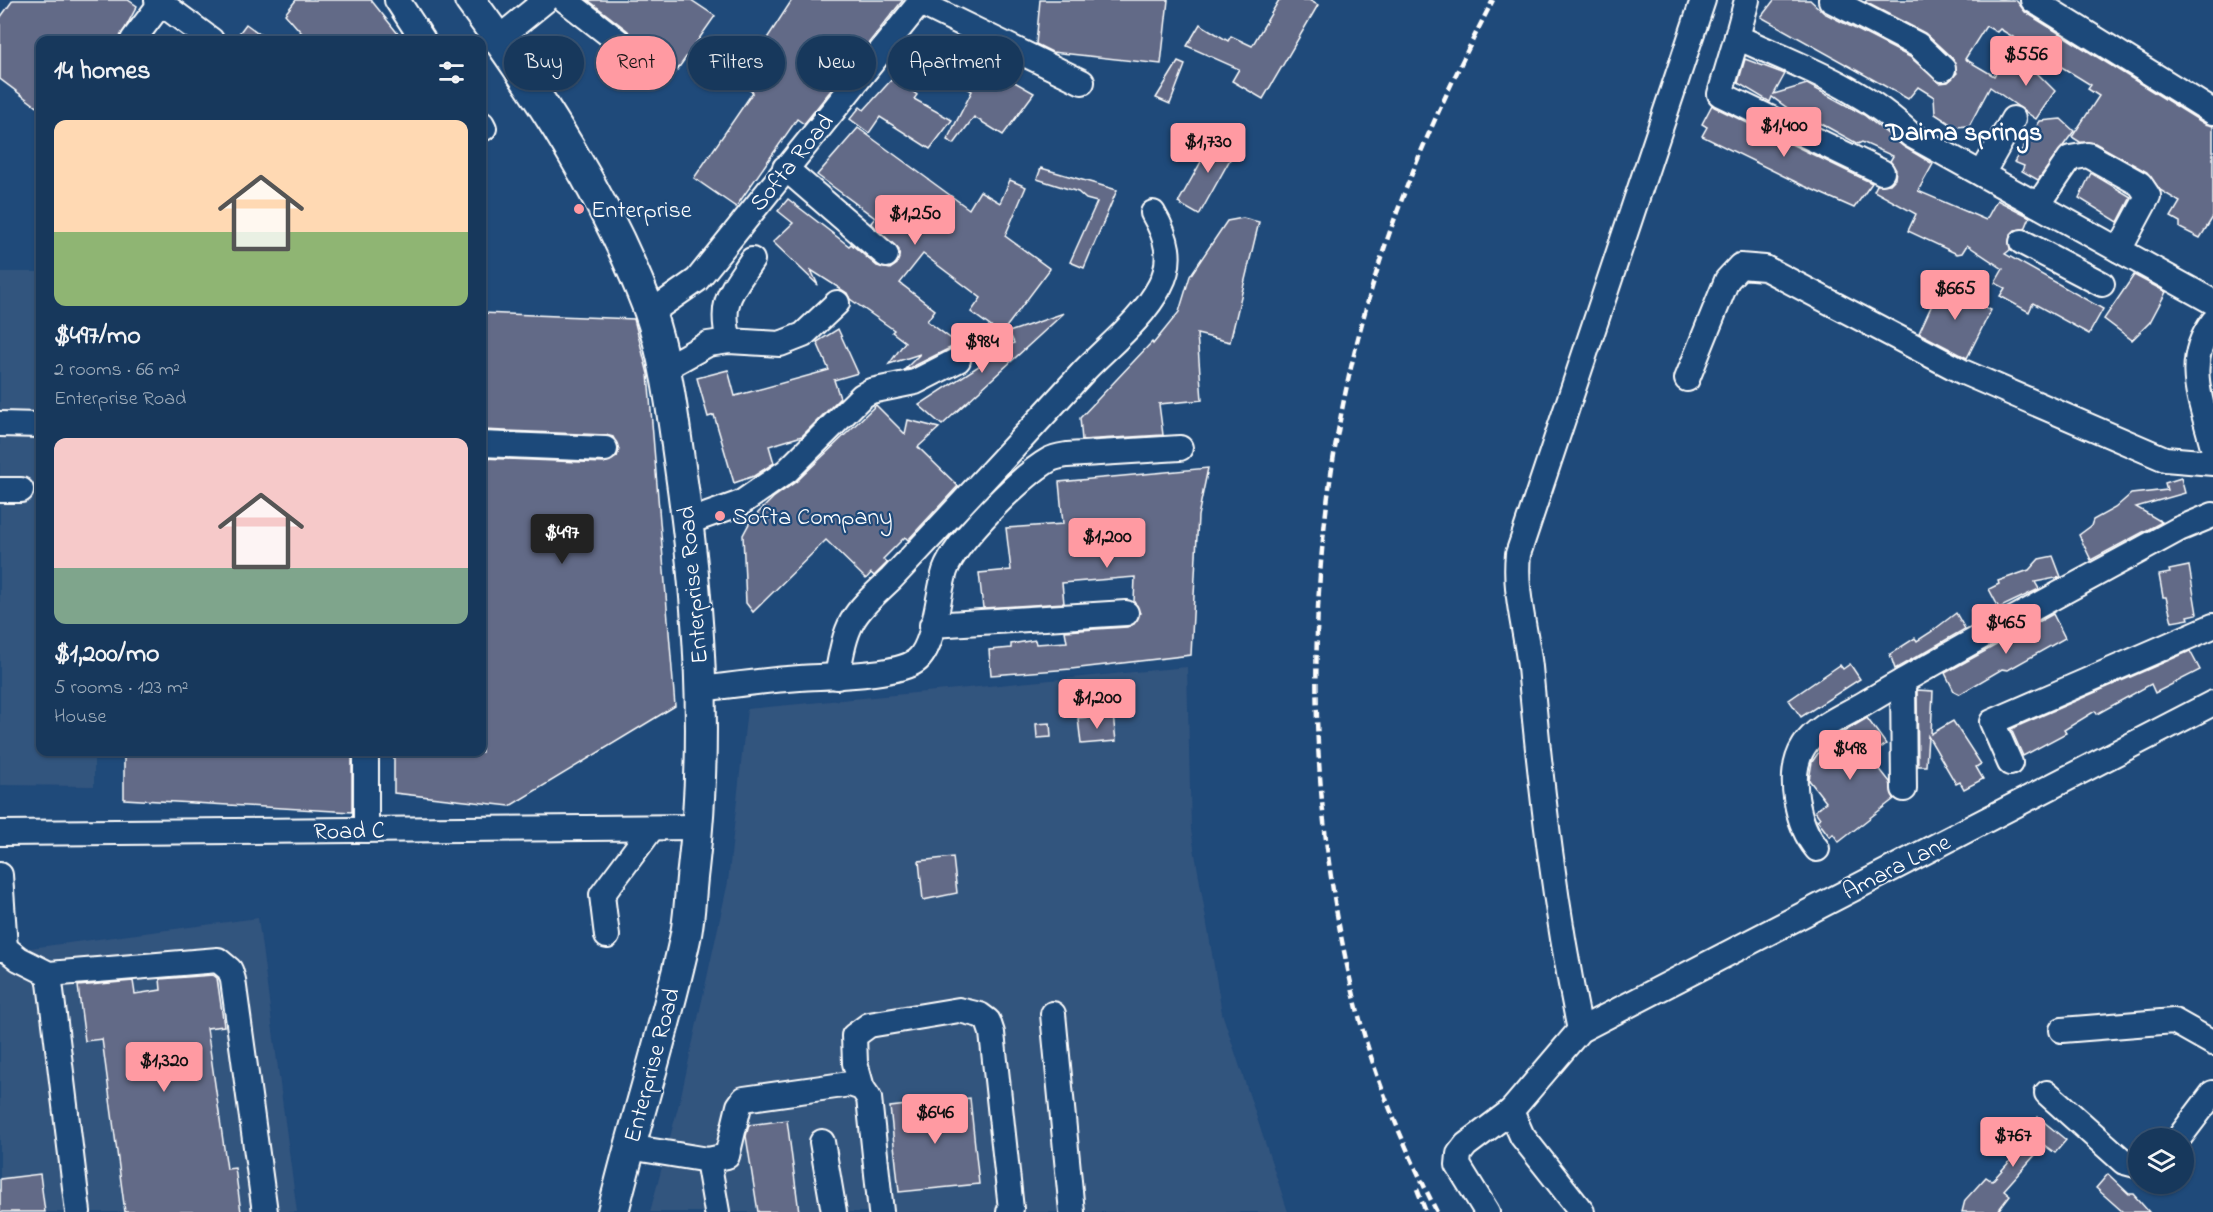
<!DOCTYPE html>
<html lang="en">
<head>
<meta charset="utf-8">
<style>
	body { margin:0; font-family:"Indie Flower",sans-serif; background:#203f62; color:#f1f3f6; height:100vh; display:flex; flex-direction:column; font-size:22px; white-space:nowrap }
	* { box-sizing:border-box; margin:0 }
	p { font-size:20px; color:#9eacbb }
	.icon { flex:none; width:33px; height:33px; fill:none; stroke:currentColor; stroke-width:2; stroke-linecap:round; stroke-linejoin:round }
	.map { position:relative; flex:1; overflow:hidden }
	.side { position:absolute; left:36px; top:36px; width:450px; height:720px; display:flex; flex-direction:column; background:#17385c; border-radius:12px; box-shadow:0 2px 4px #0004,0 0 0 2px #365272 }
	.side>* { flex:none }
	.hud { position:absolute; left:504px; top:36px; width:570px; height:54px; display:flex; gap:12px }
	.fabs { position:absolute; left:2128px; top:1128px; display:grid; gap:12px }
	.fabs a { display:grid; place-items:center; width:66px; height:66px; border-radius:50%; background:#17385c; box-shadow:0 2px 4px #0004,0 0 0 2px #365272; font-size:30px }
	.price { position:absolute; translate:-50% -51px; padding:0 14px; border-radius:6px; background:#ff9aa2; color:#111; font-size:20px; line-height:39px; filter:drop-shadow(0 2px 3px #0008) }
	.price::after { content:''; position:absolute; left:50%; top:36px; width:18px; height:14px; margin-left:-9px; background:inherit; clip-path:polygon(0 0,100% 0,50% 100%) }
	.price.current { background:#222; color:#fff }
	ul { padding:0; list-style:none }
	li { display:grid; align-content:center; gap:12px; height:318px; padding:0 18px }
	li span { display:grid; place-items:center; height:186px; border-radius:12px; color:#555 }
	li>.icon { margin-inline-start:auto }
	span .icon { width:108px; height:108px; fill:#fffc; stroke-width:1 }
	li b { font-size:26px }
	h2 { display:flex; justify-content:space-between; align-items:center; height:72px; padding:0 18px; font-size:26px }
	.chip { padding:0 21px; border-radius:27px; background:#17385c; box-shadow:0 2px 4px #0004,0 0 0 2px #365272; font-size:21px; line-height:54px }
	.chip.current { background:#ff9aa2; color:#111 }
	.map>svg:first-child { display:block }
</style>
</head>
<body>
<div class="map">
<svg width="2213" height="1212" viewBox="0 0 2213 1212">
	<rect width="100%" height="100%" fill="#1f4a7a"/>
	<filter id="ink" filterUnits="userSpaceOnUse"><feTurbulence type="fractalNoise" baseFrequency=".0167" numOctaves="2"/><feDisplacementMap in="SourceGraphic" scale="12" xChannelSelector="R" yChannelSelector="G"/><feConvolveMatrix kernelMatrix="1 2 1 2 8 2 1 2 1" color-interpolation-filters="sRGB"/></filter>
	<g filter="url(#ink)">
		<g fill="#33547e">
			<path d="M 0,272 L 40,272 L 40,752 L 94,752 L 94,786 L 0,785 Z"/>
			<path d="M 1187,667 L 1191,830 L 1222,1013 L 1288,1212 L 650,1212 L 681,1096 L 728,882 L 747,709 Z"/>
			<path d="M 258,918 L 297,1212 L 0,1212 L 0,952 Z"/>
		</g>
		<g fill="#626a87" stroke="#fff" stroke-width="1.5">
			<path d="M 13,0 L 128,0 L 137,6 L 119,40 L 40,40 L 40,109 L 0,79 L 0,18 Z"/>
			<path d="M 296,0 L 371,0 L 403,40 L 308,40 L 285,14 Z"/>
			<path d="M 588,0 L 691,0 L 715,16 L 675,73 L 633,44 L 628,31 Z"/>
			<path d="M 792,0 L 903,0 L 804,124 L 797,119 L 736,207 L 694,178 L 753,92 L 738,83 Z"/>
			<path d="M 1040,0 L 1168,0 L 1161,64 L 1052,52 L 1036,44 Z"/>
			<path d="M 1279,0 L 1309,0 L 1318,5 L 1263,99 L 1232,81 L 1239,69 L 1187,46 L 1200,24 L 1228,41 L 1231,36 L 1252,46 Z"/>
			<path d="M 1774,0 L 1810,0 L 1824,13 L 1910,57 L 1940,83 L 1948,82 L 1957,73 L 1953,59 L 1925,33 L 1865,2 L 1867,0 L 2016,0 L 2025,12 L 2205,124 L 2213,126 L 2213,217 L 2200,238 L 2180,228 L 2180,222 L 2171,217 L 2180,202 L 2160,190 L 2147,172 L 2095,143 L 2080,142 L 2072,137 L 2099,96 L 2088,89 L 2091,85 L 2000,29 L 1997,32 L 1986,26 L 1965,59 L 1994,76 L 2012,48 L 2055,91 L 2036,119 L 1990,87 L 1969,126 L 1955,127 L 1935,114 L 1934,97 L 1918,87 L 1908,99 L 1761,17 Z"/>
			<path d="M 246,24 L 268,40 L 234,40 Z"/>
			<path d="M 1745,59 L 1785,74 L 1774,94 L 1807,84 L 1864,115 L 1904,147 L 1933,164 L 1918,191 L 1986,220 L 1997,200 L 2030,217 L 2025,229 L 2015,230 L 2010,235 L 2010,250 L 2005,254 L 2103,309 L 2089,334 L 2033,303 L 2029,312 L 2000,296 L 2005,288 L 1995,283 L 2003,269 L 1967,245 L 1962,253 L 1957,254 L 1908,231 L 1916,214 L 1874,191 L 1877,185 L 1890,184 L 1895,179 L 1896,170 L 1890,161 L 1893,156 L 1862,142 L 1858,144 L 1818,122 L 1815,124 L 1800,117 L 1772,97 L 1770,102 L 1738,83 Z"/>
			<path d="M 977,61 L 1034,93 L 1003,135 L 974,117 L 954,144 L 947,140 L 972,91 L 962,85 Z"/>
			<path d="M 1178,62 L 1185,65 L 1170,104 L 1156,98 Z"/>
			<path d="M 894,77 L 917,95 L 914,99 L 952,120 L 930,149 L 880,117 L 869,133 L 850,119 L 860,107 L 864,110 Z"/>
			<path d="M 1712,105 L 1714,107 L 1872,183 L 1854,208 L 1802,185 L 1702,136 L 1707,127 L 1702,124 Z"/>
			<path d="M 2061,119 L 2074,131 L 2038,180 L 2022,171 L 2024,166 L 2014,162 L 2040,121 Z"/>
			<path d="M 858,128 L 969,209 L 980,191 L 1000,203 L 1010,180 L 1026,187 L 1005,236 L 1050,269 L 1001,334 L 971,312 L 981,298 L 923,254 L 900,283 L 935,310 L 927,321 L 961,346 L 952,347 L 910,368 L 904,370 L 920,354 L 889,364 L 905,342 L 892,332 L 894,330 L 850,299 L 847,293 L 811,270 L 818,285 L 773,242 L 793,223 L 778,211 L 788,199 L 849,246 L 851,244 L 877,266 L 890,269 L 897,264 L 899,250 L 871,223 L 875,218 L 817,175 Z"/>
			<path d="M 1217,133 L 1238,145 L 1199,215 L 1178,203 Z"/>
			<path d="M 1041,168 L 1117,190 L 1084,268 L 1070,262 L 1097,202 L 1086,199 L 1078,192 L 1037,179 Z"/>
			<path d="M 2091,173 L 2131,197 L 2118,222 L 2079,198 Z"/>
			<path d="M 1243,218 L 1259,222 L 1230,342 L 1197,334 L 1202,400 L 1159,404 L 1163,435 L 1082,440 L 1080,418 L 1152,342 L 1153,344 L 1179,312 L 1190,276 L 1227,221 Z"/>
			<path d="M 2134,275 L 2166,292 L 2150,322 L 2132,340 L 2104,319 Z"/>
			<path d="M 1941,285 L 1991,310 L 1967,358 L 1919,333 Z"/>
			<path d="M 482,313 L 634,319 L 648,374 L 675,706 L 510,806 L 394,793 L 394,752 L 482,752 L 482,458 L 604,463 L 617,457 L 619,449 L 613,437 L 606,435 L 482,430 Z"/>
			<path d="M 1064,313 L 942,425 L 919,405 L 1014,343 L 1009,332 Z"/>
			<path d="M 838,329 L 858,373 L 834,380 L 840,398 L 802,436 L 769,446 L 774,463 L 754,476 L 734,483 L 714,415 L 708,417 L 697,378 L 728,370 L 735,396 L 829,370 L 817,342 Z"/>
			<path d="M 876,405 L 905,434 L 908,420 L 939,428 L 918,447 L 958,486 L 908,540 L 905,537 L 883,559 L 887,563 L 874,576 L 871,573 L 866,579 L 826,540 L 753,612 L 746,603 L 743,535 L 751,520 L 773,498 L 797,481 Z"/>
			<path d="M 1208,468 L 1198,516 L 1191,655 L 1071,669 L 991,675 L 989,650 L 1011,648 L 1011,644 L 1035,640 L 1036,644 L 1067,642 L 1065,631 L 1127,627 L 1134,624 L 1140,613 L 1134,602 L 1135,577 L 1062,583 L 1064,603 L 983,608 L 979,573 L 1011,570 L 1006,528 L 1063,524 L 1059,482 Z"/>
			<path d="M 2181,478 L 2185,493 L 2136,507 L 2162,522 L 2091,560 L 2079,535 L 2091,526 L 2093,520 L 2115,508 L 2131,494 L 2167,490 L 2165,483 Z"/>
			<path d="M 2053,556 L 2061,577 L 2035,582 L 2039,589 L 1999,608 L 1989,589 L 1999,584 L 1998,581 L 2029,570 L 2039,559 Z"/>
			<path d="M 2189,566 L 2197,614 L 2188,616 L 2189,619 L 2172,622 L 2166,597 L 2163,597 L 2159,575 L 2170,573 L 2169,570 Z"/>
			<path d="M 1956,613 L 1965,629 L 1895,669 L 1890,654 L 1915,638 L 1917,641 L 1931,632 Z"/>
			<path d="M 2053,614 L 2065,638 L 2008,670 L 2002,669 L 1960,694 L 1954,691 L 1945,673 Z"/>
			<path d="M 2190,651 L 2200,670 L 2155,693 L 2151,684 L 2097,714 L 2095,711 L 2064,730 L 2066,733 L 2023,756 L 2011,729 Z"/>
			<path d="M 1850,664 L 1860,679 L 1801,717 L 1789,700 L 1840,665 L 1843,669 Z"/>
			<path d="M 1917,690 L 1933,691 L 1931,734 L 1953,721 L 1981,764 L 1976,767 L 1983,779 L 1964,789 L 1960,782 L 1956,784 L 1928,736 L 1926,766 L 1918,766 Z"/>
			<path d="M 1113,715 L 1116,741 L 1081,744 L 1078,718 Z"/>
			<path d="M 1867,718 L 1886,744 L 1878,750 L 1864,749 L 1890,782 L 1894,799 L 1839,842 L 1833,834 L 1830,837 L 1817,820 L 1820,818 L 1815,811 L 1826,802 L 1809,780 L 1812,762 L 1825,743 Z"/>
			<path d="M 1050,723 L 1051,737 L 1037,738 L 1036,724 Z"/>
			<path d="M 124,752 L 352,752 L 352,812 L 124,799 Z"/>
			<path d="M 953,857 L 957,893 L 923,900 L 919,861 Z"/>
			<path d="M 213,975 L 217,978 L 224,1026 L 207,1028 L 227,1169 L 235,1168 L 241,1212 L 125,1212 L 102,1039 L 85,1041 L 78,986 L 133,981 L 135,994 L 161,990 L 160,979 Z"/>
			<path d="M 970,1098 L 979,1184 L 899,1192 L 890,1107 Z"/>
			<path d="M 2038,1117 L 2066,1140 L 2055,1153 L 2044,1145 L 2004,1190 L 2010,1195 L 1997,1212 L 1962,1212 L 1965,1200 L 1986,1177 L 1992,1181 L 2020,1150 L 2014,1144 Z"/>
			<path d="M 787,1120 L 799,1212 L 758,1212 L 746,1136 L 749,1125 Z"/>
			<path d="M 40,1174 L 45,1212 L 0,1212 L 0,1179 Z"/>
			<path d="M 2108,1174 L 2129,1194 L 2133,1194 L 2149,1212 L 2123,1212 L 2096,1188 Z"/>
		</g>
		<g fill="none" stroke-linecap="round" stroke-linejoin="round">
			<g stroke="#fff" stroke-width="28">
				<g id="minor">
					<path d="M 157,0 L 211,40"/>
					<path d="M 397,0 L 423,40"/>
					<path d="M 565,0 L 619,42"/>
					<path d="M 1831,0 L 1918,45 L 1943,69"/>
					<path d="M 2033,0 L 2213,112"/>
					<path d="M 920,3 L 1082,82"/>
					<path d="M 1737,37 L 1747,0"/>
					<path d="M 498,39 L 546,0"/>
					<path d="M 133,40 L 161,3"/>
					<path d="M 482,124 L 484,128"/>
					<path d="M 785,168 L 886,255"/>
					<path d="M 1882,172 L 1720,94 L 1737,37 C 1797,65 1863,87 1911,135 L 2213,302"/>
					<path d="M 1982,174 L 2013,119"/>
					<path d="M 2038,205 L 2070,158 L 2088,155 L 2140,184 L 2148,196 L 2119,250"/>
					<path d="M 2022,242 L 2102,284"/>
					<path d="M 650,313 L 697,280 L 922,0"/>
					<path d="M 2213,322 C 2182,363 2202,402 2213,447"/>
					<path d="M 729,341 C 719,301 731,292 752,260"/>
					<path d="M 663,369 L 708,344 L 729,341 L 780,344 L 803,335 L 837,303"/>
					<path d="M 1687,379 L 1727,280 L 1740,266 L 1765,268 L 1963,372 L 2165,459 L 2213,463"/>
					<path d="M 0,424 L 40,425"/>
					<path d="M 482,444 L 605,449"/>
					<path d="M 0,490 L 21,490"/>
					<path d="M 688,522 L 741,503 L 787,471 L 862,396 L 871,391 L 915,382 L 958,360"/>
					<path d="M 932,625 L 1126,613"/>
					<path d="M 837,677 C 847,621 849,618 891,579 C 956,510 1020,441 1084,371 C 1110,344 1142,320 1160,286 C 1174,260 1167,237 1153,213"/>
					<path d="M 1903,681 L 1904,789"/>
					<path d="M 701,689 C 734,685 767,680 800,678 C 827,676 896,676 916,661 C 935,647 938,593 945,571 C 955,542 1022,475 1049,460 C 1054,457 1061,456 1067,455 L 1180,448"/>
					<path d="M 366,752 L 366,830"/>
					<path d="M 2010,763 L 1992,722 L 2213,626"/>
					<path d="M 0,833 L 698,827"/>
					<path d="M 1817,849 C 1797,825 1786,774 1804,746 C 1816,726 1848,714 1867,702 C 1969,641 2075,586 2179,529 L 2213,515"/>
					<path d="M 0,875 L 5,948"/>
					<path d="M 607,936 L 602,895 L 652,828"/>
					<path d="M 0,949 L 5,948 L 19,959 L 49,974 L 218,960 L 230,970 L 233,980 L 265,1212"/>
					<path d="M 49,974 L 78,1212"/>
					<path d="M 1053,1014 L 1072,1212"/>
					<path d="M 1580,1030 C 1555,910 1541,789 1530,667 C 1526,630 1514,593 1518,554 L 1703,0"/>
					<path d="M 2062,1030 L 2174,1021 L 2213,1043"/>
					<path d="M 862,1088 L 855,1063 L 854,1036 L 869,1025 L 959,1010 L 980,1015 L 988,1021 L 992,1033 L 1011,1209 L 1009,1212"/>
					<path d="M 2047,1093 L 2124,1162 L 2139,1166"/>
					<path d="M 1511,1111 L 1522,1136 L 1582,1212"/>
					<path d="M 2179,1138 L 2213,1093"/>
					<path d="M 822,1142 L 834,1212"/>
					<path d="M 629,1147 L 708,1160 L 727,1156 L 739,1106 L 744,1099 L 850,1084 L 862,1088 L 869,1098 L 881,1212"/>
					<path d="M 708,1160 L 717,1212"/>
					<path d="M 1487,1212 L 1458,1165 L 1459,1154 L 1466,1145 L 1511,1111 L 1580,1030 L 2213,703"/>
				</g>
			</g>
			<g stroke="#fff" stroke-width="34">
				<path id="major" d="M 470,0 C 541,97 606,197 649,310 C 666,357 673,417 680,467 C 699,600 709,735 693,869 C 690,892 690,917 685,939 C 665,1031 635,1121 613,1212"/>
			</g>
			<use href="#minor" stroke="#1f4a7a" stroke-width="24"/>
			<use href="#major" stroke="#1f4a7a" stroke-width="30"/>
			<g stroke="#fff" stroke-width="4.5" stroke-dasharray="9 4.5" stroke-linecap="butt">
				<path d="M 1417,1189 L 1426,1212"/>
				<path d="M 1437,1212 C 1403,1145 1372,1073 1355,1000 C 1295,755 1305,488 1384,249 C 1413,163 1451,81 1493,0"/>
			</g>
		</g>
	</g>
	<g fill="#ff9aa2" stroke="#1f4a7a" stroke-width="2">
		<circle cx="579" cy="209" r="6"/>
		<circle cx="720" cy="516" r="6"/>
	</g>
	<g text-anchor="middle" stroke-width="4.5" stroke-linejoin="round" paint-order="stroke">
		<g font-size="24" fill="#fff" stroke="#1f4a7a">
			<text transform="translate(791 162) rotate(-51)" y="8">Softa Road</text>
			<text transform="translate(692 585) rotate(-95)" y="8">Enterprise Road</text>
			<text transform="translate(349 830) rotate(-1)" y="8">Road C</text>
			<text transform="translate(1896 866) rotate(-27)" y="8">Amara Lane</text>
			<text transform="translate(651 1065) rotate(-75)" y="8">Enterprise Road</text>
		</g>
		<g font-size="24" fill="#fff" stroke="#1f4a7a" text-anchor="start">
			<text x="591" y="217">Enterprise</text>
			<text x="732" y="524">Softa Company</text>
		</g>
		<g font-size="26" font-weight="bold" fill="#fff" stroke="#1f4a7a">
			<text x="1964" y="140">Daima springs</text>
		</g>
	</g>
</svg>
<div class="fabs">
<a><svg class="icon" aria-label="layers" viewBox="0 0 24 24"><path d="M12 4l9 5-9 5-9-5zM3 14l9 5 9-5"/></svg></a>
</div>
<b class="price" style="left:2026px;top:87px">$556</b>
<b class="price" style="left:1784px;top:158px">$1,400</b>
<b class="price" style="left:1208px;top:174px">$1,730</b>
<b class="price" style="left:915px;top:246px">$1,250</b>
<b class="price" style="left:1955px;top:321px">$665</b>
<b class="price" style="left:982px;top:374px">$984</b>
<b class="price current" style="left:562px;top:565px">$497</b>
<b class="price" style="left:1107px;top:569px">$1,200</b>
<b class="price" style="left:2006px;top:655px">$465</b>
<b class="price" style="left:1097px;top:730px">$1,200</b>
<b class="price" style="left:1850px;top:781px">$498</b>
<b class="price" style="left:164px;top:1093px">$1,320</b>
<b class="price" style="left:935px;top:1145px">$646</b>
<b class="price" style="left:2013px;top:1168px">$767</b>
<div class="hud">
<a class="chip">Buy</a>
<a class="chip current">Rent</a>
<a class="chip">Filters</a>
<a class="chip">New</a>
<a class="chip">Apartment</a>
</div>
<section class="side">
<h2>14 homes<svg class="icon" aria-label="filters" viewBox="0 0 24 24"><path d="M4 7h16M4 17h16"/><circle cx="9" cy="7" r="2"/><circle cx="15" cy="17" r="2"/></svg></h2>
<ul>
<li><span style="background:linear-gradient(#ffd9b3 60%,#8fb573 0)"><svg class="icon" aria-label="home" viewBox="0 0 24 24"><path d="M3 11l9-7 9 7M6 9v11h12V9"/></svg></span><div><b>$497/mo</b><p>2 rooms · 66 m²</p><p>Enterprise Road</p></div></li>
<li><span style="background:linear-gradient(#f6c9c9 70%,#7fa58c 0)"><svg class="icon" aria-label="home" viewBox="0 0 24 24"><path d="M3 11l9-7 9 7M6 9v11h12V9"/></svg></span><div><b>$1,200/mo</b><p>5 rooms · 123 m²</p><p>House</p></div></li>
</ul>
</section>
</div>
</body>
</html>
